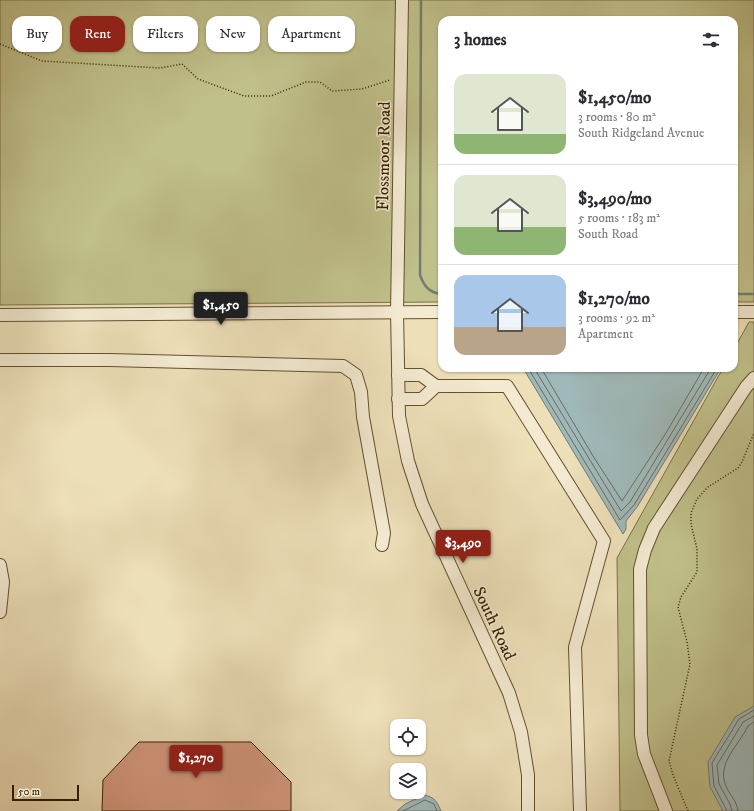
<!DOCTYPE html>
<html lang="en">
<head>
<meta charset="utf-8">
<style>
	body { margin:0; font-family:"IM FELL DW Pica",serif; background:#f2f2f3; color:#2b2b33; height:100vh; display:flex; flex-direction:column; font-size:15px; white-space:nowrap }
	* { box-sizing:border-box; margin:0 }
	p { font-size:13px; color:#7c7c81 }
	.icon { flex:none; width:22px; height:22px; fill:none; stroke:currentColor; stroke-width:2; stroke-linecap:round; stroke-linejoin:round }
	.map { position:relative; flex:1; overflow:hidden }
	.side { position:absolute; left:438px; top:16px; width:300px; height:356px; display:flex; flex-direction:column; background:#fff; border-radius:12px; box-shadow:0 1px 3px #0004 }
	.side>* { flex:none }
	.hud { position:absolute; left:12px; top:16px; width:366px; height:36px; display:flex; gap:8px }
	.tools { position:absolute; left:390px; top:719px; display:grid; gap:8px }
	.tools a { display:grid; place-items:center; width:36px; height:36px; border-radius:8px; background:#fff; box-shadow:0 1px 3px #0004; font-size:20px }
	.scale { position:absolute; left:12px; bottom:10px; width:67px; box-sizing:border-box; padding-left:4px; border:2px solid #352002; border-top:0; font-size:11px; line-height:14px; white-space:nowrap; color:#352002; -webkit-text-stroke:3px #f3ead1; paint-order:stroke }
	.price { position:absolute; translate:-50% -34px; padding:0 9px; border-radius:4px; background:#8f2418; color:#fff; font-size:13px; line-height:26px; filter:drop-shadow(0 1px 2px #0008) }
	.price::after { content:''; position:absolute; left:50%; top:24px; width:12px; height:9px; margin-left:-6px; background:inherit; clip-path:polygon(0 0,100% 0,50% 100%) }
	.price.active { background:#222; color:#fff }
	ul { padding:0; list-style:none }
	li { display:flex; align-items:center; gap:12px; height:100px; padding:0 16px }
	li+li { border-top:1px solid #e1e1e2 }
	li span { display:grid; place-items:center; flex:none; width:112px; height:80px; border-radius:12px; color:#555 }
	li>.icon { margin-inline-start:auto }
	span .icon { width:48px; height:48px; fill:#fffc; stroke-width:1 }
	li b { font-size:17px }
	h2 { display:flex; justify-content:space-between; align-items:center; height:48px; padding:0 16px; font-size:17px }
	.pill { padding:0 14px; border-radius:12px; background:#fff; box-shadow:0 1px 3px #0004; font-size:14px; line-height:36px }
	.pill.active { background:#8f2418; color:#fff }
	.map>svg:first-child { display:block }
</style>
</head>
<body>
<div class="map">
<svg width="754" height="811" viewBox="0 0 754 811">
	<rect width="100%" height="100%" fill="#eddfb8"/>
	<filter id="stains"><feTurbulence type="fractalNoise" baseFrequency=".005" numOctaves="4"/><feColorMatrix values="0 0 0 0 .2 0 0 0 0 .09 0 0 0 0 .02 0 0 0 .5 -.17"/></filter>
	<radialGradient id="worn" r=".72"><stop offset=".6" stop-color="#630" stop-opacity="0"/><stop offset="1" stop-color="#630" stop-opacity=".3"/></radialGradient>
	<g fill="#c0c08a" stroke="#7a7046">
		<path d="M 0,0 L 754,0 L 754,302 L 734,302 L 734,20 L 442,20 L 442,302 L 0,305 Z"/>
		<path d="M 749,322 L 754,322 L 754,811 L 620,811 L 617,558 L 723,368 L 734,368 L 734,349 Z"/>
	</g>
	<g fill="#9fb9ba" stroke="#757c70">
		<path d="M 523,368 L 721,368 L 637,507 L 626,521 L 626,529 L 623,534 Z"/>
		<path d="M 754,706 L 754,811 L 723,811 L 710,787 L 708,762 L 735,717 Z"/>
		<path d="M 424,795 C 435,797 437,802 441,811 L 397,811 L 405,804 Z"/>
	</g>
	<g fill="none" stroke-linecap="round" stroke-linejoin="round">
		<g stroke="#6a6c5e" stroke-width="1">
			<path d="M 528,368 L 620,520 L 634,505 L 717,368"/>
			<path d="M 534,368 L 621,511 L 630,502 L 711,368"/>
			<path d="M 541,368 L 593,456 L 622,501 L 666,433 L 704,368"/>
			<path d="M 403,811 L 425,800 L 434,804 L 437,811"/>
			<path d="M 727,811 L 714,786 L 712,763 L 739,719 L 754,710"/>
			<path d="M 732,811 L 730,804 L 719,784 L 717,765 L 743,722 L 754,716"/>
			<path d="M 738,811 C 737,801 729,794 726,786 C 716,764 739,745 748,726 L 754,722"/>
		</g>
		<g stroke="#757c70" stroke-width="2.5">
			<path d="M 421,0 L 420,275 C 424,286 429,293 442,294"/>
			<path d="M 734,294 L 754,294"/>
		</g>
	</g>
	<path fill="#d3977d" stroke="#352002" d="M 139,742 L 251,742 L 291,782 L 291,811 L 102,811 L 103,780 Z"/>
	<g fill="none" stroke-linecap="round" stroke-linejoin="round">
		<g stroke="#635030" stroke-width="14">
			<g id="minor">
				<path d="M 402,0 L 397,312 L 399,416 L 408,461 L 422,504 L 509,693 L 521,732 L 528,775 L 528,811"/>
				<path d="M 734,312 L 754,312"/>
				<path d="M 0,315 L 442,312"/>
				<path d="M 0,360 L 109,360 L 343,366 L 356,375 L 361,392 L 363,417 L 384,533 L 382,545"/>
				<path d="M 398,375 L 421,375 L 436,386 L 422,399 L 398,399"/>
				<path d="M 436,386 L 507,386 L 604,541 L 575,647 L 580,811"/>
				<path d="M 0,565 L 3,582 L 0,612"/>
				<path d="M 666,811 L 644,754 L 641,735 L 640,569 L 645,550 L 654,528 L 746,387 L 754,378"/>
			</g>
		</g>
		<g stroke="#352002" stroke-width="1.5" stroke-dasharray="1 2" stroke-linecap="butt">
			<path d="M 0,44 L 42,61 L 160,68 L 182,64 L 198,79 L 244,96 L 271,96 L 306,82 L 320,82 L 332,91 L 362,89 L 390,80"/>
			<path d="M 688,811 L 673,775 L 669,761 L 690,664 L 687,642 L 678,607 L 681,597 L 697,572 L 697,549 L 691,524 L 691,513 L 697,499 L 708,487 L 738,468 L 742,462 L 754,433"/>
		</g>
		<use href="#minor" stroke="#f3ead1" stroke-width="12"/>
	</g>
	<g text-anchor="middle" stroke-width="3" stroke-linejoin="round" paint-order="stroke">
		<g font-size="17" fill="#352002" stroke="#f3ead1">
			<text transform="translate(383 156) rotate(-89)" y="6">Flossmoor Road</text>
			<text transform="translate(495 623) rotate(65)" y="6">South Road</text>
		</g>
	</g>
	<rect width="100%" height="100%" filter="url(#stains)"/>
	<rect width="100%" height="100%" fill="url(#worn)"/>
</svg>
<div class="tools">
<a><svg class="icon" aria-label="locate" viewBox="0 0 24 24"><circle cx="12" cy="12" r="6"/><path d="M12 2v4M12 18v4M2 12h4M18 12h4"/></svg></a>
<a><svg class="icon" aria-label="layers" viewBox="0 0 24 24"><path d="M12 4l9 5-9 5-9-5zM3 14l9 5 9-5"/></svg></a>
</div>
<div class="scale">50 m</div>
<b class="price active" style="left:221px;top:326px">$1,450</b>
<b class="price" style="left:463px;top:564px">$3,490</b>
<b class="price" style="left:196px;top:779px">$1,270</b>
<div class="hud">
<a class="pill">Buy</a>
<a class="pill active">Rent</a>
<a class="pill">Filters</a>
<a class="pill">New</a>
<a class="pill">Apartment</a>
</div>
<section class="side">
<h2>3 homes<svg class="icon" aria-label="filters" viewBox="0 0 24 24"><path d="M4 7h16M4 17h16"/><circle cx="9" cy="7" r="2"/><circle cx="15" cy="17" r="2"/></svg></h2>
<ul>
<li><span style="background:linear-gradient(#dfe7d0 75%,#8fb573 0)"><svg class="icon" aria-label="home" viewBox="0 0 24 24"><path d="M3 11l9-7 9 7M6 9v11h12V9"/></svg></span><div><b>$1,450/mo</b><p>3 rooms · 80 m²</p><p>South Ridgeland Avenue</p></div></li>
<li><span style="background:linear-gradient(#dfe7d0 65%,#8fb573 0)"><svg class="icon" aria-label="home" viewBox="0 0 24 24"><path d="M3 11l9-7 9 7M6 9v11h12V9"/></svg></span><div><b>$3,490/mo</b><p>5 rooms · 183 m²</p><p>South Road</p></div></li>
<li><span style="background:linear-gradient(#a9c7e8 65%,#b9a48a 0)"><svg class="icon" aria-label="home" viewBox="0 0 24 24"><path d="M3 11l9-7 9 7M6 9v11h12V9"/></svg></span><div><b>$1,270/mo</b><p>3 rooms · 92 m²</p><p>Apartment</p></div></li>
</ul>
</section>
</div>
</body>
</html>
